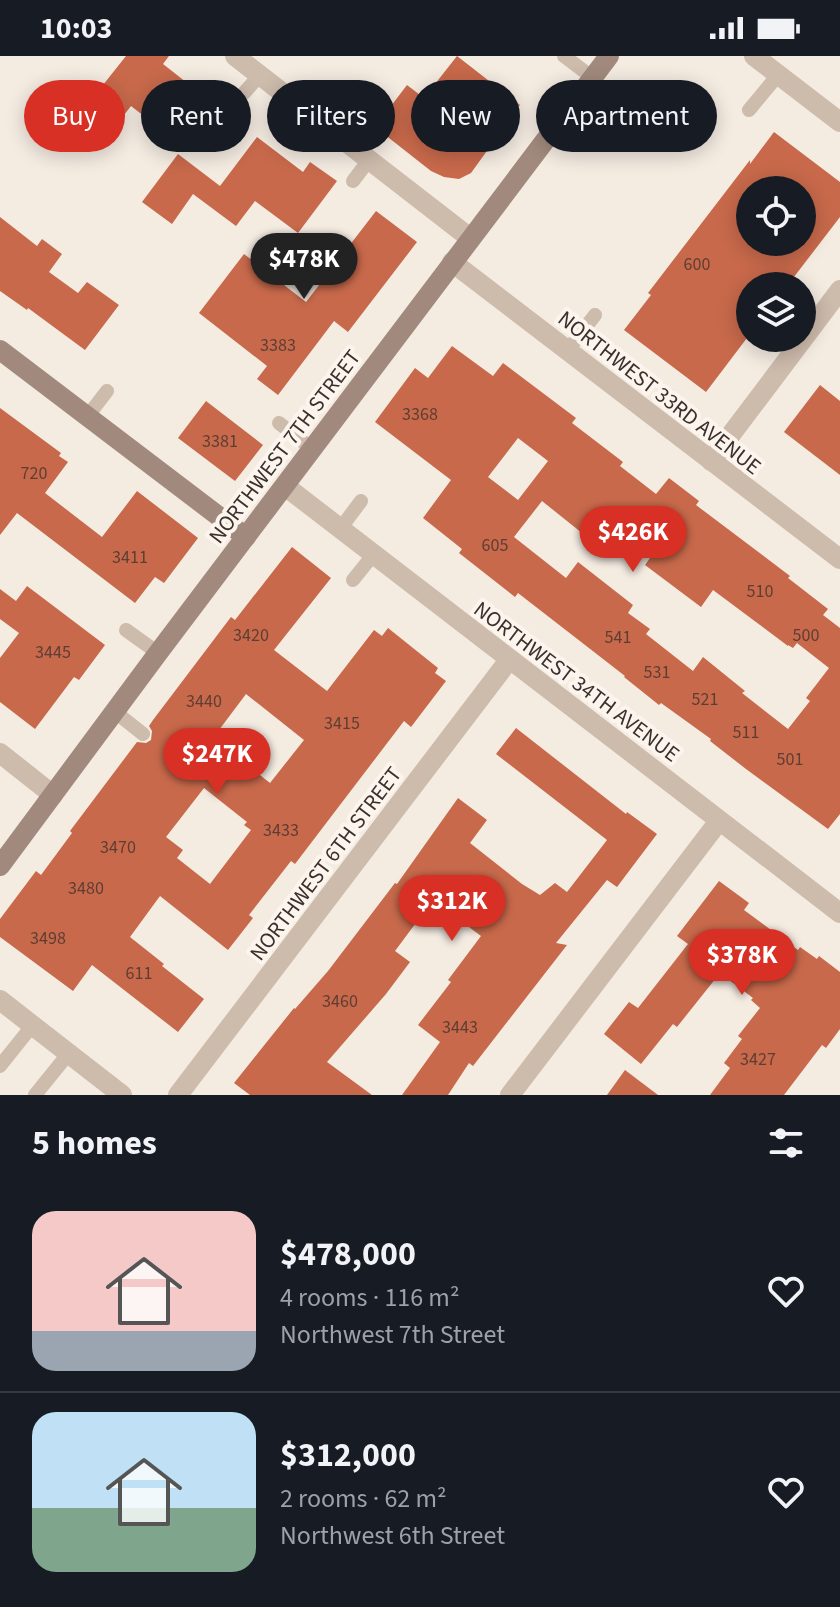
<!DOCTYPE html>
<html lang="en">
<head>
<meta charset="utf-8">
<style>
	body { margin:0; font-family:"Source Sans 3",sans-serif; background:#20242c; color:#f1f3f6; height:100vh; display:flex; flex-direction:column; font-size:30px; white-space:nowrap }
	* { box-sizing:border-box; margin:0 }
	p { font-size:26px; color:#9ea1a6 }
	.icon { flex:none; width:44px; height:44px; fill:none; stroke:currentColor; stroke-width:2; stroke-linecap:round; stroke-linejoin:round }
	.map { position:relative; height:1039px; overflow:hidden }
	.details { display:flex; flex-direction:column; background:#171b24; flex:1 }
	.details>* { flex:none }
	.guide { position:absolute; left:24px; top:24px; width:792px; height:72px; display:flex; gap:16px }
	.buttons { position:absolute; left:736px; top:120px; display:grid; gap:16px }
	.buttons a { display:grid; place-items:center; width:80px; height:80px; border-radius:50%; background:#171b24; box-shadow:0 4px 20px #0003; font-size:40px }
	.price { position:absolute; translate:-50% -68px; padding:0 18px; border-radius:28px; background:#d93025; color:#fff; font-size:26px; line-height:52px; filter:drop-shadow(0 2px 4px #0008) }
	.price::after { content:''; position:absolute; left:50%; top:48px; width:24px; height:18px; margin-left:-12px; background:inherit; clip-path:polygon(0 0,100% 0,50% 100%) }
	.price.current { background:#222; color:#fff }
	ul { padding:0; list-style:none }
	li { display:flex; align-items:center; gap:24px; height:200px; padding:0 32px }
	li+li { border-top:2px solid #363941 }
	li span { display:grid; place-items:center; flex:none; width:224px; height:160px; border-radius:24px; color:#555 }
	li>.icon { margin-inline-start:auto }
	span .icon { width:96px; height:96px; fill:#fffc; stroke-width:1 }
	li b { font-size:34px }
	h2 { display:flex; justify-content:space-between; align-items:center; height:96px; padding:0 32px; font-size:34px }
	.chip { padding:0 28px; border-radius:36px; background:#171b24; box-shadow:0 4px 20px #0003; font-size:28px; line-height:72px }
	.chip.current { background:#d93025; color:#fff }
	.status { display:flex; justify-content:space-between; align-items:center; height:56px; padding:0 40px; background:#171b24; direction:ltr }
	.status svg { height:22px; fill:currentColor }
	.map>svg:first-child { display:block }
</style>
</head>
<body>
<div class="status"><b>10:03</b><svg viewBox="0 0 49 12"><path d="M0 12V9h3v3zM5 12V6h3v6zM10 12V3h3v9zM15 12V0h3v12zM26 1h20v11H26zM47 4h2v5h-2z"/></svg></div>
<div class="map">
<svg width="840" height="1039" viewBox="0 0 840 1039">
	<rect width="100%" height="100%" fill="#f4ebe1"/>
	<g fill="#c8694b" fill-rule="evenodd">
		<path d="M 126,0 L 169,0 L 163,8 L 191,30 L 186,37 L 189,40 L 163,75 L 131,50 L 101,89 L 67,64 L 93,30 L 99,34 Z"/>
		<path d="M 457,0 L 520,49 L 471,117 L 459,123 L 444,121 L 431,115 L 375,71 L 407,29 L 424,42 Z"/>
		<path d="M 774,76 L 840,126 L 840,161 L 787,230 L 750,230 L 750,278 L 706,336 L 624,274 L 651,239 L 648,237 L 750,104 L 750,108 ZM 750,134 L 802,134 L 802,186 L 750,186 Z"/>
		<path d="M 257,81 L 303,116 L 310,106 L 337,125 L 298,177 L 255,145 L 236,170 L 193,138 L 172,168 L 142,146 L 178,98 L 220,130 Z"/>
		<path d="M 376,155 L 417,186 L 348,276 L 334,265 L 278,339 L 257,323 L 267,310 L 199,257 L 244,198 L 306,246 Z"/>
		<path d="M 0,161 L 37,190 L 42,183 L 62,198 L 49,216 L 78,237 L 87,226 L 119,249 L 85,294 L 28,252 L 27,254 L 0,235 Z"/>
		<path d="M 452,290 L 493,320 L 503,307 L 576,362 L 572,367 L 623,406 L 620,410 L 656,438 L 669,422 L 699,445 L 696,449 L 790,520 L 788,522 L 828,553 L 823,559 L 840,572 L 840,758 L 828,773 L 746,713 L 710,685 L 711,683 L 661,647 L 659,649 L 624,621 L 625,620 L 518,537 L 515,541 L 459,497 L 462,493 L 423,462 L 451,424 L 375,366 L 415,312 L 428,322 ZM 518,382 L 548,405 L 518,444 L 488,421 ZM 542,445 L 582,477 L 596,459 L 608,469 L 613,463 L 646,488 L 642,492 L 652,499 L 645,509 L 701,551 L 713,534 L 788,590 L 788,589 L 793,592 L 797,587 L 829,612 L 806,642 L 810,645 L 788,673 L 742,637 L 745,635 L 703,601 L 693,615 L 646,578 L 650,573 L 628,557 L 633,549 L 578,506 L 566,522 L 514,481 Z"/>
		<path d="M 820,329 L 840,345 L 840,419 L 784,376 Z"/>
		<path d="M 206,345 L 263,389 L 235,425 L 178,382 Z"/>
		<path d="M 0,352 L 61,397 L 59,400 L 68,406 L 45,437 L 102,481 L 137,435 L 198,482 L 164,527 L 155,521 L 135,547 L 17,457 L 0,479 Z"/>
		<path d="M 292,491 L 331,522 L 274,594 L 327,635 L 374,574 L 382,580 L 388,572 L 438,612 L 435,617 L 446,625 L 411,671 L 404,665 L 295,808 L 291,805 L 249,859 L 253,862 L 228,894 L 160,840 L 130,881 L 164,908 L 162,910 L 204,943 L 178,976 L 92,909 L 73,935 L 0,881 L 0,863 L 36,815 L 41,819 L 72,777 L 70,775 L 137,686 L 146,687 L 151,684 L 152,675 L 149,670 L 153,664 L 231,561 L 235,564 ZM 246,638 L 304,684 L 270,727 L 213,682 ZM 204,732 L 247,766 L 244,769 L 251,774 L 210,828 L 177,802 L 183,794 L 166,781 Z"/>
		<path d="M 27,530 L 105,589 L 79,624 L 74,621 L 35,673 L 0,646 L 0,602 L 19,577 L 0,563 L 0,533 L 16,545 Z"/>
		<path d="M 516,672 L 626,758 L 627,756 L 657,778 L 617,831 L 607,824 L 556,887 L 567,889 L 473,1010 L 469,1007 L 448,1039 L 402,1039 L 440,986 L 418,969 L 451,926 L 448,924 L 481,880 L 433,844 L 395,895 L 410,906 L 386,938 L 327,1006 L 372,1039 L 250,1039 L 234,1027 L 294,952 L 295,953 L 328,915 L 395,827 L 397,828 L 458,742 L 487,764 L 470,787 L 522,828 L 540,839 L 555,827 L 567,836 L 607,784 L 496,698 Z"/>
		<path d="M 719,825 L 749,847 L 744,854 L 798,894 L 800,891 L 817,903 L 819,900 L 840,916 L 840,973 L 826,992 L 822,989 L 784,1039 L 710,1039 L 730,1012 L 724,1007 L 742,983 L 738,980 L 760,952 L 751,944 L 753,942 L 720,917 L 677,971 L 673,968 L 641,1008 L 604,978 L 629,946 L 638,952 L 688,888 L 677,880 Z"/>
		<path d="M 625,1014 L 658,1039 L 607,1039 Z"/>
	</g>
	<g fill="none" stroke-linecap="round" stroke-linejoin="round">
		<g stroke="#cdbbac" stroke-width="14">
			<path d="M 564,0 L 593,22"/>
			<path d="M 244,37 L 260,19"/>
			<path d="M 749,54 L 778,19"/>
			<path d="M 347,87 L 366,63"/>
			<path d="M 353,125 L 369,104"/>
			<path d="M 568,294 L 595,259"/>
			<path d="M 87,361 L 107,335"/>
			<path d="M 279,367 L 312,393"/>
			<path d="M 340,473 L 361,445"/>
			<path d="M 353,524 L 373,499"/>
			<path d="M 126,574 L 158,597"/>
			<path d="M 114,655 L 143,678"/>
			<path d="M 0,1010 L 32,970"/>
			<path d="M 35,1039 L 69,997"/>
		</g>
		<g stroke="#cdbbac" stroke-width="20">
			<path d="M 235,0 L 470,182"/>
			<path d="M 754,0 L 840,66"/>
			<path d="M 452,206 L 840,503"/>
			<path d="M 711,405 L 840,234"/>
			<path d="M 285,430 L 840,857"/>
			<path d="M 0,697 L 53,739"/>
			<path d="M 0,944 L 122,1039"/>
			<path d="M 178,1039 L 509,604"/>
			<path d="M 510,1039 L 719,765"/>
		</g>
		<g stroke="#a18a7d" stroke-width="20">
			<path d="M 0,294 L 246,481"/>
			<path d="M 0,810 L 158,597 L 609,0"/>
		</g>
	</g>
	<g text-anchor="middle" stroke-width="8" stroke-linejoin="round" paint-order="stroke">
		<g font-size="18" fill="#5e3e33">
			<text x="697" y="214">600</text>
			<text x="278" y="295">3383</text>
			<text x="420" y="364">3368</text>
			<text x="220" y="391">3381</text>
			<text x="34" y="423">720</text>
			<text x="495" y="495">605</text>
			<text x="130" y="507">3411</text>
			<text x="760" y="541">510</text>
			<text x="251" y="585">3420</text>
			<text x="806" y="585">500</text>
			<text x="618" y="587">541</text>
			<text x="53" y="602">3445</text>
			<text x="657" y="622">531</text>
			<text x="705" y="649">521</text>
			<text x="204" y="651">3440</text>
			<text x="342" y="673">3415</text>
			<text x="746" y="682">511</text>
			<text x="790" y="709">501</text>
			<text x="281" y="780">3433</text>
			<text x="118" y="797">3470</text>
			<text x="86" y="838">3480</text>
			<text x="48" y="888">3498</text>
			<text x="139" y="923">611</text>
			<text x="340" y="951">3460</text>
			<text x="460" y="977">3443</text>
			<text x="758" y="1009">3427</text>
		</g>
		<g font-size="22" fill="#3b302b" stroke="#fbf5ee">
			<text transform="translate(660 336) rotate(38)" y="8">NORTHWEST 33RD AVENUE</text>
			<text transform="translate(284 390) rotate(-53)" y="8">NORTHWEST 7TH STREET</text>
			<text transform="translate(577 625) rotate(37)" y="8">NORTHWEST 34TH AVENUE</text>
			<text transform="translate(325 807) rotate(-53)" y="8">NORTHWEST 6TH STREET</text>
		</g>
	</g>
</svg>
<div class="buttons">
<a><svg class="icon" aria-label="locate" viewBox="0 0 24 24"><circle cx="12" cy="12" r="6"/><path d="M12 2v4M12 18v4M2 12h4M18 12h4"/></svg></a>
<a><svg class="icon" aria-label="layers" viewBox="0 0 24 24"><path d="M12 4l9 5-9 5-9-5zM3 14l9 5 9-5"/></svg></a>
</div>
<b class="price current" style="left:304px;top:245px">$478K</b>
<b class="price" style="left:633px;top:518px">$426K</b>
<b class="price" style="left:217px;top:740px">$247K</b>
<b class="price" style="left:452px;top:887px">$312K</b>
<b class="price" style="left:742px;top:941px">$378K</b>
<div class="guide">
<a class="chip current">Buy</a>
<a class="chip">Rent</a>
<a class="chip">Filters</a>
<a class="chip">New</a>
<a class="chip">Apartment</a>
</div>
</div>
<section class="details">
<h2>5 homes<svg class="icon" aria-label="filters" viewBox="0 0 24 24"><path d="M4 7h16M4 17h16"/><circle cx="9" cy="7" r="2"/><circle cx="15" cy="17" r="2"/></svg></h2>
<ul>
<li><span style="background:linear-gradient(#f6c9c9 75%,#9aa5b1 0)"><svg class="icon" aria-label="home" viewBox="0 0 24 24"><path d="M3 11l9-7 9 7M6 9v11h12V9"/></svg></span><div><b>$478,000</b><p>4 rooms · 116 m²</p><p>Northwest 7th Street</p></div><svg class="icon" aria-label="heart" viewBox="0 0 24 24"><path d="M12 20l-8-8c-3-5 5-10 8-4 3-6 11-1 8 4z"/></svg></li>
<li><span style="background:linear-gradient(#bfe0f5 60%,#7fa58c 0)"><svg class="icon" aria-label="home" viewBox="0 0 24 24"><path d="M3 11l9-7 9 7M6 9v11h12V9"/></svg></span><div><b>$312,000</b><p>2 rooms · 62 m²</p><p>Northwest 6th Street</p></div><svg class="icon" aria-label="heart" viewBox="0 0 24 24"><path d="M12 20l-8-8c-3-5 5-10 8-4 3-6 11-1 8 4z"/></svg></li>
</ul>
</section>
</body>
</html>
